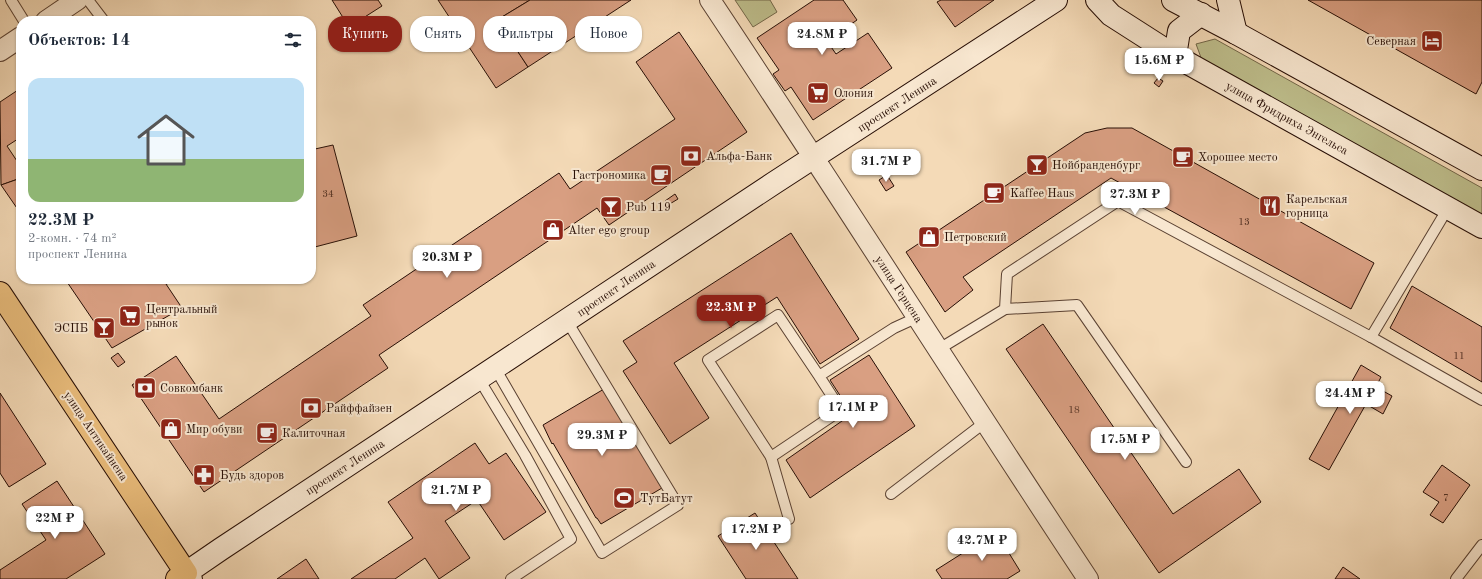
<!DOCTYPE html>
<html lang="ru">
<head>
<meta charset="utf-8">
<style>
	body { margin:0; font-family:"Old Standard TT",serif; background:#f6f6f7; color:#1f2937; height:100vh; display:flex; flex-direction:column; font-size:15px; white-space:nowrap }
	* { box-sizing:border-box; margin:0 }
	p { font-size:13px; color:#747a83 }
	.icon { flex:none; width:22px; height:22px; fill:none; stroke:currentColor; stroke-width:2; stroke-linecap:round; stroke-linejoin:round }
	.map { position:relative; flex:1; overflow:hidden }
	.panel { position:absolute; left:16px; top:16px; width:300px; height:268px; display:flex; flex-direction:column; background:#fff; border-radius:16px; box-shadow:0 1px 3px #0004 }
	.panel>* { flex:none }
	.guide { position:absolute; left:328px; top:16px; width:380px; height:36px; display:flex; gap:8px }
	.price { position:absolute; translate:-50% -34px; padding:0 9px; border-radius:8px; background:#fff; color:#222; font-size:13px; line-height:26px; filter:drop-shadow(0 1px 2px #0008) }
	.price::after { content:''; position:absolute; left:50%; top:24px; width:12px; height:9px; margin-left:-6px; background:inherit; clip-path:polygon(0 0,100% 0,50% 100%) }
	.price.active { background:#8f2418; color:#fff }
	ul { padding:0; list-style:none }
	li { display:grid; align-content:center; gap:8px; height:212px; padding:0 12px }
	li span { display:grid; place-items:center; height:124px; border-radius:12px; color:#555 }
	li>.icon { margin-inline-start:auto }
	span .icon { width:72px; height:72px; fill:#fffc; stroke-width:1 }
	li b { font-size:17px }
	h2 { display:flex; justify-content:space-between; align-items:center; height:48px; padding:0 12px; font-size:17px }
	.tag { padding:0 14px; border-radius:16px; background:#fff; box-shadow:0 1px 3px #0004; font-size:14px; line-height:36px }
	.tag.active { background:#8f2418; color:#fff }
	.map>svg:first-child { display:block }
</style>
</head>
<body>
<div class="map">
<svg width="1482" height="579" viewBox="0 0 1482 579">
	<rect width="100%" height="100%" fill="#f4dab7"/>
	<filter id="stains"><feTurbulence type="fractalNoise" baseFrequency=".005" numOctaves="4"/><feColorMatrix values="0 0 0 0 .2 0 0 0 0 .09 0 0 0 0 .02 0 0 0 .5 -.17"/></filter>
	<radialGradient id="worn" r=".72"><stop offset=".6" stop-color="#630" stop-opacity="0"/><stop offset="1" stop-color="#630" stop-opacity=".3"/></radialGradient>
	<g fill="#bebe8c" stroke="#726648">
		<path d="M 735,0 L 770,0 L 777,12 L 753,27 Z"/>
		<path d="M 1215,39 L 1482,188 L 1482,215 L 1203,63 L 1196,44 Z"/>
	</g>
	<g fill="#d99f82" stroke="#270e05">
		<path d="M 332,0 L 378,0 L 382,6 L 349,27 Z"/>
		<path d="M 438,0 L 530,0 L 497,20 L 528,67 L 496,88 Z"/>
		<path d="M 530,0 L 631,0 L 528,67 L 497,20 Z"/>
		<path d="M 814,0 L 843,0 L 857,20 L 827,41 L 836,54 L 868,33 L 892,68 L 813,120 L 791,87 L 785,91 L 773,74 L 779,70 L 757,38 Z"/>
		<path d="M 941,0 L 994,0 L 955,27 L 937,2 Z"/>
		<path d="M 1308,0 L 1482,0 L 1482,82 L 1476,94 Z"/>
		<path d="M 679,32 L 747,132 L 609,225 L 597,208 L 379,355 L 388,368 L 204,492 L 132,385 L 176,356 L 219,419 L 371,316 L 363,305 L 559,173 L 570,189 L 675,119 L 636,62 Z"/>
		<path d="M 1158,78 L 1163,81 L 1159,87 L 1154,83 Z"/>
		<path d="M 21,88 L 21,137 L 7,146 L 21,167 L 21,178 L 1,185 L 0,102 Z"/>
		<path d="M 1107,128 L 1132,128 L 1374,263 L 1351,309 L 1111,178 L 963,277 L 973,290 L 945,312 L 906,252 L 1085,133 Z"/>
		<path d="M 311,135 L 315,149 L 333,145 L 357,236 L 311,248 Z"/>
		<path d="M 887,175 L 894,186 L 886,191 L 879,180 Z"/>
		<path d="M 21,178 L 21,214 L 1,185 Z"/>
		<path d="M 675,194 L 678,199 L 668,205 L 665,201 Z"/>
		<path d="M 791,233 L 859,339 L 820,364 L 777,297 L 674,363 L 709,418 L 670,444 L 623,371 L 637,362 L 623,341 Z"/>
		<path d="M 65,279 L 188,279 L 166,284 L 182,308 L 112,348 Z"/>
		<path d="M 1412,286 L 1482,327 L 1482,382 L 1390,328 Z"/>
		<path d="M 1043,324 L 1173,514 L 1239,469 L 1261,502 L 1159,573 L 1006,349 Z"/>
		<path d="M 118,353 L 125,362 L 118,367 L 111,358 Z"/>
		<path d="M 869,355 L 915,426 L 810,498 L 786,460 L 852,414 L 830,380 Z"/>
		<path d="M 1361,365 L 1381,377 L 1376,387 L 1392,396 L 1383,414 L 1366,404 L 1329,470 L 1309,459 Z"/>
		<path d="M 604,389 L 659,481 L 658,482 L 662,488 L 601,524 L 597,518 L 596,518 L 553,443 L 552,444 L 543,425 Z"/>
		<path d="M 0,393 L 46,464 L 9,487 L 0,473 Z"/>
		<path d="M 475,443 L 489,464 L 506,453 L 546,512 L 504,540 L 477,500 L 445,521 L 470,558 L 439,579 L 425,558 L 395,579 L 351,579 L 413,538 L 388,502 Z"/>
		<path d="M 1442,465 L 1470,485 L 1443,523 L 1430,515 L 1439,502 L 1423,492 Z"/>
		<path d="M 57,481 L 105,554 L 66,579 L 0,579 L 0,570 L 46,540 L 22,504 Z"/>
		<path d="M 755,513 L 798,579 L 746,579 L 718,536 Z"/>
		<path d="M 996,532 L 1020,571 L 1007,579 L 942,579 L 936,570 Z"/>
		<path d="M 306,559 L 319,579 L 277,579 Z"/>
		<path d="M 1343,567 L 1360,579 L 1335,579 Z"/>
	</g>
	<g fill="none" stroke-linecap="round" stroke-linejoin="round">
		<g stroke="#5a4132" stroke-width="12">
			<g id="service">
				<path d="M 11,0 L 24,21"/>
				<path d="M 88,0 L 104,21"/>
				<path d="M 1005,309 L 1077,305 L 1186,462"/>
				<path d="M 1371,337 L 1448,208"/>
				<path d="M 939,349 L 1005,309 L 1007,274 L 1118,201 L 1371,337 L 1482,400"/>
				<path d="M 495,368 L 602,553 L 678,505 L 567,321"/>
				<path d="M 819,376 L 841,410 L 771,457 L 708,360 L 778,315 L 819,376 L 894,328 L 918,317"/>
				<path d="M 479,379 L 525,455 L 571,539 L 511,579"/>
				<path d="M 771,457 L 789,519"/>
				<path d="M 891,494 L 984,423"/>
				<path d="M 1456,579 L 1482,545"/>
			</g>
		</g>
		<g stroke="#5a4132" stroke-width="22">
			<g id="minor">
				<path d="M 710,0 C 838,192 961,387 1088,579"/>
				<path d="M 46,21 L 77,0"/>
				<path d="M 0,51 L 21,37"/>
			</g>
		</g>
		<g stroke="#270e05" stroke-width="24">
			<g id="secondary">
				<path d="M 1097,0 L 1111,15 L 1175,56 L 1482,227"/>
				<path d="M 1173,0 L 1236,33 L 1482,169"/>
				<path d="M 1228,0 L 1236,33"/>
				<path d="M 1175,56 L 1179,31 L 1201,14"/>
				<path d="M 191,579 L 186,573 L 221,549 L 774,183 L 1056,0"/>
			</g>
		</g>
		<g stroke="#270e05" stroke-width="24">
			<path id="primary" d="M 0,293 L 186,573 L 177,579"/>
		</g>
		<use href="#service" stroke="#f8e7d0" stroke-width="10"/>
		<use href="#minor" stroke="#f8e7d0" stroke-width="20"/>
		<use href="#secondary" stroke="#f8e7d0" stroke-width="22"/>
		<use href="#primary" stroke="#eabd7c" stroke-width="22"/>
	</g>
	<defs>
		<g id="hotel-square" transform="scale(1.15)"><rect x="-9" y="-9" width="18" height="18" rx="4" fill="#8f2418" stroke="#f8e7d0"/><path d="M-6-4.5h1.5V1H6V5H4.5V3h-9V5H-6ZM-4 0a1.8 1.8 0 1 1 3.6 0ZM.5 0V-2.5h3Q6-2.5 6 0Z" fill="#fff"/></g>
		<g id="supermarket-square" transform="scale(1.15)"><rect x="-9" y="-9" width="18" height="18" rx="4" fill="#8f2418" stroke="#f8e7d0"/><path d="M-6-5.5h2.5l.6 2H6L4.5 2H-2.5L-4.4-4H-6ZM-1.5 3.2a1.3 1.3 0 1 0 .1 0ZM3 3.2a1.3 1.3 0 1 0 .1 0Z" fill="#fff"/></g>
		<g id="bank-square" transform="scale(1.15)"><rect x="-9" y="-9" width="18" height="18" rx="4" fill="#8f2418" stroke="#f8e7d0"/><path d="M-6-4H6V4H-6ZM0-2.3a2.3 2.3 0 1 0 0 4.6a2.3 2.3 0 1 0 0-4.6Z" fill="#fff"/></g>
		<g id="cafe-square" transform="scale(1.15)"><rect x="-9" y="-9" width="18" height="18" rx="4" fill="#8f2418" stroke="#f8e7d0"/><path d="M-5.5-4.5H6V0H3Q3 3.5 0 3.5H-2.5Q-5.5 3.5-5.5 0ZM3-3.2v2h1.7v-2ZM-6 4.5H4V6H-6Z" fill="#fff"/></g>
		<g id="bar-square" transform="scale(1.15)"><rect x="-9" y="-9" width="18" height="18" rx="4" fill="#8f2418" stroke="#f8e7d0"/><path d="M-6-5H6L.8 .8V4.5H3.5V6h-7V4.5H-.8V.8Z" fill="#fff"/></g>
		<g id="restaurant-square" transform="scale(1.15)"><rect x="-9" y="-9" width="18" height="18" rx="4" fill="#8f2418" stroke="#f8e7d0"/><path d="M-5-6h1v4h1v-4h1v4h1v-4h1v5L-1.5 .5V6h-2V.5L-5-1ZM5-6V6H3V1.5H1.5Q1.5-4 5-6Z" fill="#fff"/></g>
		<g id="shop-square" transform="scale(1.15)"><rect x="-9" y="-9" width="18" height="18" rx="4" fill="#8f2418" stroke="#f8e7d0"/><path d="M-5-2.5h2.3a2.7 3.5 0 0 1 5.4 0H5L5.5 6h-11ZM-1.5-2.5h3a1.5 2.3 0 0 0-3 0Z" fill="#fff"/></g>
		<g id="pharmacy-square" transform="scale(1.15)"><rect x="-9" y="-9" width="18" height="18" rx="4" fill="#8f2418" stroke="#f8e7d0"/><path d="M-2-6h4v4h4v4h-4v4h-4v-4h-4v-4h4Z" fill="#fff"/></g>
		<g id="stadium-square" transform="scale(1.15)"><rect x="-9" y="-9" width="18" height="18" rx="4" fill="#8f2418" stroke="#f8e7d0"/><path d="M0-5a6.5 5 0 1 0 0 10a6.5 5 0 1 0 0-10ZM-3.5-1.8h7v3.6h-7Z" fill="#fff"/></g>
	</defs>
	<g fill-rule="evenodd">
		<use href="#hotel-square" x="1432" y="41"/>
		<use href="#supermarket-square" x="818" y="93"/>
		<use href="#bank-square" x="691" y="156"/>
		<use href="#cafe-square" x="1183" y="157"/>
		<use href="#bar-square" x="1037" y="165"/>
		<use href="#cafe-square" x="661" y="175"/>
		<use href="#cafe-square" x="994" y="193"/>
		<use href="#restaurant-square" x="1270" y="206"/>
		<use href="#bar-square" x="611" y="207"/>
		<use href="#shop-square" x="553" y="230"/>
		<use href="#shop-square" x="929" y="237"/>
		<use href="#supermarket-square" x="130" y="316"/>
		<use href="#bar-square" x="104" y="328"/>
		<use href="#bank-square" x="145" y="388"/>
		<use href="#bank-square" x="311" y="408"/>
		<use href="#shop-square" x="171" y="429"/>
		<use href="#cafe-square" x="267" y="433"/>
		<use href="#pharmacy-square" x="204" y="475"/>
		<use href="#stadium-square" x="624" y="498"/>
	</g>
	<g text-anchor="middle" stroke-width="4" stroke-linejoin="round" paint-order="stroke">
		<g font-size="10" fill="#543224">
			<text x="328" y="197">34</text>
			<text x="1244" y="225">13</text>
			<text x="1459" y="359">11</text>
			<text x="1074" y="413">18</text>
			<text x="1446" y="501">7</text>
		</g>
		<g font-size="12" fill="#270e05" stroke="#f8e7d0" text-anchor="start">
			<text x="1416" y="45" text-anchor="end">Северная</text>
			<text x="834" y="97">Олония</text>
			<text x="706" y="160">Альфа-Банк</text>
			<text x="1198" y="161">Хорошее место</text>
			<text x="1052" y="169">Нойбранденбург</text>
			<text x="646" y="179" text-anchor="end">Гастрономика</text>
			<text x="1010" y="197">Kaffee Haus</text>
			<text x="1286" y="203">Карельская<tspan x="1286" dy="14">горница</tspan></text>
			<text x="626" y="211">Pub 119</text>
			<text x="568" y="234">Alter ego group</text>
			<text x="944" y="241">Петровский</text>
			<text x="146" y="313">Центральный<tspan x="146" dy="14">рынок</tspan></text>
			<text x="88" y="332" text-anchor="end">ЭСПБ</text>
			<text x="160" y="392">Совкомбанк</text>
			<text x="326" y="412">Райффайзен</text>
			<text x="186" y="433">Мир обуви</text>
			<text x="282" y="437">Калиточная</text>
			<text x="220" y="479">Будь здоров</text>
			<text x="640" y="502">ТутБатут</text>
		</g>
		<g font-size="12" fill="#270e05" stroke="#f8e7d0">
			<text transform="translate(897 104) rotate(-33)" y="4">проспект Ленина</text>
			<text transform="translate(1287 118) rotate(29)" y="4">улица Фридриха Энгельса</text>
			<text transform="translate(616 288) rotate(-34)" y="4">проспект Ленина</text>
			<text transform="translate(899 289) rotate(57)" y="4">улица Герцена</text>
			<text transform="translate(96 436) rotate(56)" y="4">улица Антикайнена</text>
			<text transform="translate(345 467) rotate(-33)" y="4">проспект Ленина</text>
		</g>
	</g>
	<rect width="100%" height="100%" filter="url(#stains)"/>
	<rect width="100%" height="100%" fill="url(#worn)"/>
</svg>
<b class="price" style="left:822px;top:56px">24.8M ₽</b>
<b class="price" style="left:1159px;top:82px">15.6M ₽</b>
<b class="price" style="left:886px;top:183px">31.7M ₽</b>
<b class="price" style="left:1135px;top:216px">27.3M ₽</b>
<b class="price" style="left:447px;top:279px">20.3M ₽</b>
<b class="price active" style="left:731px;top:329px">22.3M ₽</b>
<b class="price" style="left:1350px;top:415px">24.4M ₽</b>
<b class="price" style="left:853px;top:429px">17.1M ₽</b>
<b class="price" style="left:602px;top:457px">29.3M ₽</b>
<b class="price" style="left:1125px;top:461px">17.5M ₽</b>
<b class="price" style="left:456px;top:512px">21.7M ₽</b>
<b class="price" style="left:55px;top:540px">22M ₽</b>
<b class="price" style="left:756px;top:551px">17.2M ₽</b>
<b class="price" style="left:982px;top:562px">42.7M ₽</b>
<div class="guide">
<a class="tag active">Купить</a>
<a class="tag">Снять</a>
<a class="tag">Фильтры</a>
<a class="tag">Новое</a>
</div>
<section class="panel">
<h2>Объектов: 14<svg class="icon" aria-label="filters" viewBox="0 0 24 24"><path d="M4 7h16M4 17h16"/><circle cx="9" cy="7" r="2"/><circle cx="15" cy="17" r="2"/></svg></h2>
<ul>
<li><span style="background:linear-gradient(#bfe0f5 65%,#8fb573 0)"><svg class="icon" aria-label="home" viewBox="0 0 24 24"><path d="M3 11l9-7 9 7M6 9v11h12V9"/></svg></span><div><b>22.3M ₽</b><p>2-комн. · 74 m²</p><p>проспект Ленина</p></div></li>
</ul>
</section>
</div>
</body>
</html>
